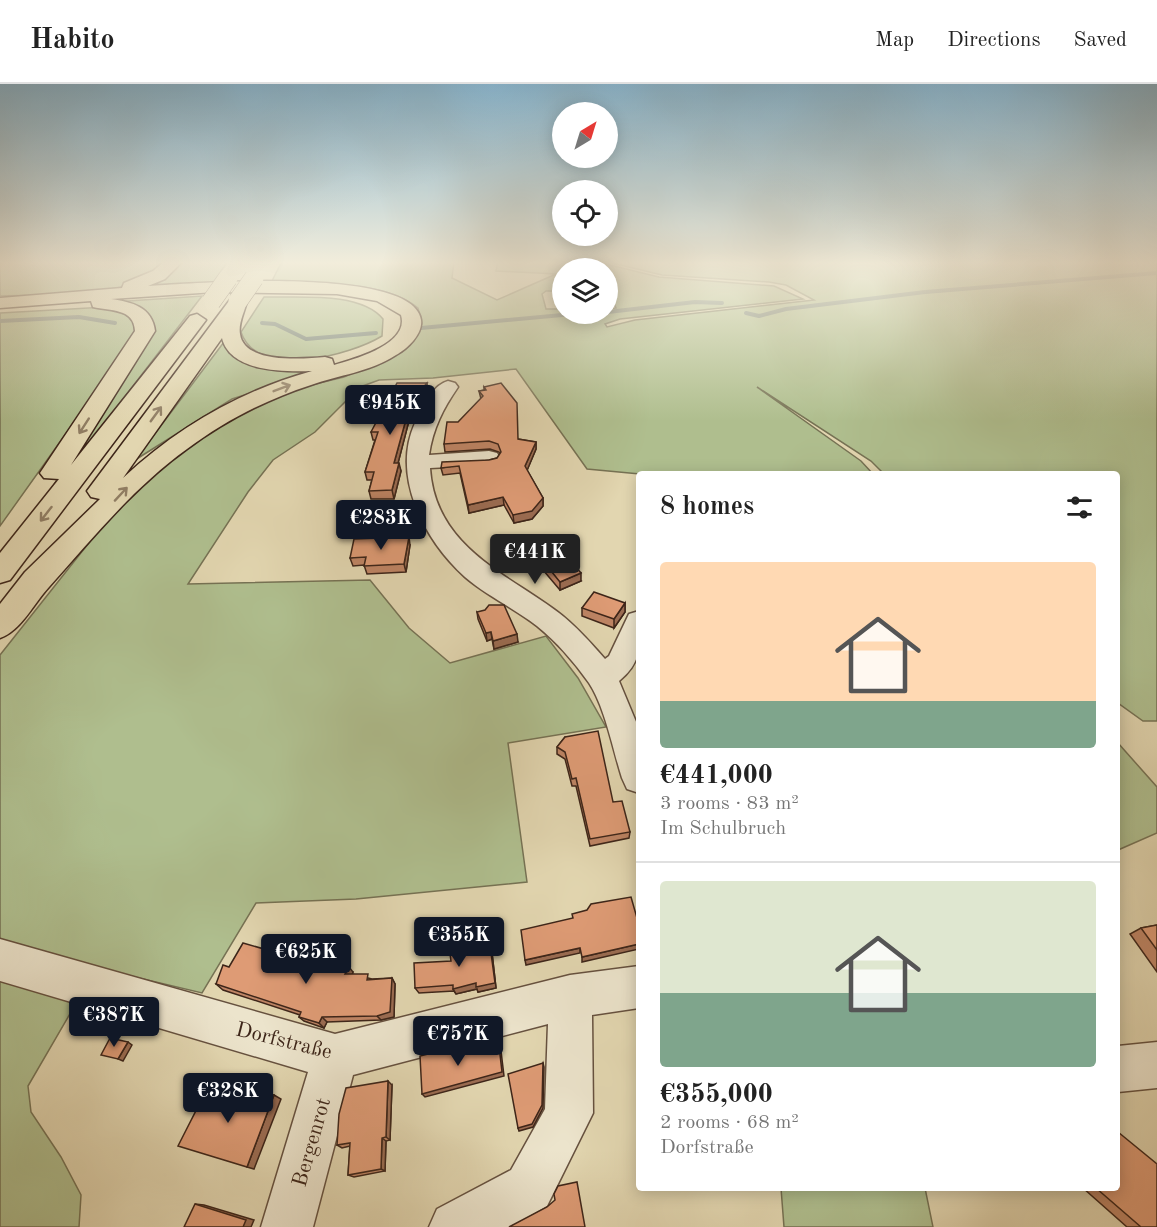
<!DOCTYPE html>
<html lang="en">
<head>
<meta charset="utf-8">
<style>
	body { margin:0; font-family:"Old Standard TT",serif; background:#f6f6f6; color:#222; height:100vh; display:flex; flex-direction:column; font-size:22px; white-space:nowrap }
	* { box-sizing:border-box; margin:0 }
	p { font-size:20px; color:#767676 }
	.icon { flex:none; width:33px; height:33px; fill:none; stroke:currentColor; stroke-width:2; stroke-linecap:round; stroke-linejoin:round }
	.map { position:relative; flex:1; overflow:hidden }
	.panel { position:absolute; left:636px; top:387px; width:484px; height:720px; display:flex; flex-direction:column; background:#fff; border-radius:6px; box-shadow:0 3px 15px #0003 }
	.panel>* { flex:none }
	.needle { width:39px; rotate:38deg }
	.tools { position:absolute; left:552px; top:18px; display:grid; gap:12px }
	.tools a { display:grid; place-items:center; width:66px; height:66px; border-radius:50%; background:#fff; box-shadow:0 3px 15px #0003; font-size:30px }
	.price { position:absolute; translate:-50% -51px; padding:0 14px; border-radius:6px; background:#111827; color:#fff; font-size:20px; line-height:39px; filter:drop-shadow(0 2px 3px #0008) }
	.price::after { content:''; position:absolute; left:50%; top:36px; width:18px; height:14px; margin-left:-9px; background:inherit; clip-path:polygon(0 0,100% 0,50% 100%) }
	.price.current { background:#222; color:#fff }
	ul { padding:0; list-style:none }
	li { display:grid; align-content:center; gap:12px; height:318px; padding:0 24px }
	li+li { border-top:2px solid #e0e0e0 }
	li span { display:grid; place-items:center; height:186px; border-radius:6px; color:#555 }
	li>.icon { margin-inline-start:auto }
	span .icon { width:108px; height:108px; fill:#fffc; stroke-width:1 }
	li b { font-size:26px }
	h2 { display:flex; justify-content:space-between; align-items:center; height:72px; padding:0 24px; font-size:26px }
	header { display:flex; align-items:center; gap:36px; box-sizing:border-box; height:84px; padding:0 30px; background:#fff; border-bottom:2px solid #e0e0e0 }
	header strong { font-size:28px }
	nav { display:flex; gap:33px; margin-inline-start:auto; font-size:21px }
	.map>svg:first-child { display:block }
</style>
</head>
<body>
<header>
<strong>Habito</strong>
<nav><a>Map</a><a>Directions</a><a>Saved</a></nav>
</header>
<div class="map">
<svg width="1157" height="1143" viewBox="0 0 1157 1143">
	<rect width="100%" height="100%" fill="#e2d6b0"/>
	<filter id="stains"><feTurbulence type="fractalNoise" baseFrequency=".00333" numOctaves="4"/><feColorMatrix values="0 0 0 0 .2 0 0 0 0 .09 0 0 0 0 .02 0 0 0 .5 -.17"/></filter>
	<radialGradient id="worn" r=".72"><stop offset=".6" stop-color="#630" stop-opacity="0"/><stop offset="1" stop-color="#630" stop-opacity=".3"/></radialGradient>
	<g fill="#afbe8e" stroke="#767254" stroke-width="1.5" fill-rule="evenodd">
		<path d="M 0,177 L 169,177 C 127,218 54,209 0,212 Z"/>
		<path d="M 180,177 L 228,177 L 213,199 L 128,206 Z"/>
		<path d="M 282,177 L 454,177 L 452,194 L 497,216 L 556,190 L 496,187 L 498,177 L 593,177 L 659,193 L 774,202 L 803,215 L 620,235 L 605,240 L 607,243 L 635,236 L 814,216 L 786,201 L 769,198 L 662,191 L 604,177 L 1157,177 L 1157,637 L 1143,637 L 1118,619 L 1118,390 L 884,390 L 871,377 L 757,303 L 861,377 L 873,390 L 640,390 L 587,385 L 516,285 L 433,294 L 379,296 L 360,303 L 315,348 L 273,376 L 248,408 L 188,500 L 370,496 L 409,544 L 450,579 L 546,552 L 578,594 L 606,643 L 508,659 L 527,798 L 356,815 L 256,819 L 202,909 L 0,861 L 0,571 L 103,441 L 181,363 L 239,326 L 295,305 L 344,293 L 395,271 L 422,240 L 418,224 C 383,195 315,200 271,199 ZM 562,184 L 608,184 L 608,206 L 616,224 L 608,225 L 608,230 L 562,230 L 562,225 L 546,225 L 542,210 L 546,207 L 562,207 Z"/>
		<path d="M 202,212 L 38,426 L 149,250 L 113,218 Z"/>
		<path d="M 264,213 C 298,214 360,207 383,235 L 382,252 C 351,271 257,297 241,248 Z"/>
		<path d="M 106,223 L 129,231 L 137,242 L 127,264 L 0,442 L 0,229 Z"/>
		<path d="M 224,258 L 229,269 L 248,279 L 333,283 L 232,315 L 135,376 Z"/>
		<path d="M 1118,659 L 1157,703 L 1157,749 L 1118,766 Z"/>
		<path d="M 0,896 L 78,916 L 28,1002 L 31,1028 L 61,1073 L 81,1111 L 79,1143 L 0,1143 Z"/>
		<path d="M 781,1104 L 925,1104 L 933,1143 L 784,1143 Z"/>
	</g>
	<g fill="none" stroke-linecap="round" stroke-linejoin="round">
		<g stroke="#727e73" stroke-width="4">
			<path d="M 608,228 L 695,218 L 722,219"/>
			<path d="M 746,229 L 759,232 L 786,225 L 925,208 L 1157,189"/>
			<path d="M 0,237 L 79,233 L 115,239"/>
			<path d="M 262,239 L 275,240 L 306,255 L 376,249"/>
			<path d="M 421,244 L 573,230"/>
		</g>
		<g stroke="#66513f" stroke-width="3">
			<g id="minor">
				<path d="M 448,297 L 455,299 L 458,303 C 443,325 433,344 429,371 L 489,367 L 497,369 L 500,374 L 497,379 L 489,381 L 430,384 C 435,463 506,489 559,529 C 576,542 591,559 605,575 L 609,572 L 629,530 L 639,527 C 639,557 645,576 619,597 L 639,645 L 639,709 L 627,705 L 622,694 C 613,666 605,623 589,599 C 575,579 556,557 537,542 C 514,524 487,512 465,493 C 424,456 391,392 415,339 C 422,325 432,301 448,297 Z"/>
				<path d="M 0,855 L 335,950 L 570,891 L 639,882 L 639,924 L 592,931 L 593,1029 L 547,1122 L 510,1143 L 429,1143 L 437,1125 L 511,1086 L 545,1025 L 548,940 L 353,991 L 313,1143 L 261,1143 L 308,988 L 0,897 Z"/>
				<path d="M 1157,958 L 1157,1004 L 1118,1008 L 1118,962 Z"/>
			</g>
		</g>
		<g stroke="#3d2519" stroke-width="3">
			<path id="highway" d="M 165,177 L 183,177 L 165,195 L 148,202 C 190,199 414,182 421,236 C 423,250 407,265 396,271 C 370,288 339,291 311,301 C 265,316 225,337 187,365 C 134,403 92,455 49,503 C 34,519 21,547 0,554 L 0,520 L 25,488 L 100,415 L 91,413 L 87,407 L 232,213 L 244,213 L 247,217 C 245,227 238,239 240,250 C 244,280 303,275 325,273 L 332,275 L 334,281 C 355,275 410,260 401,231 L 377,217 L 337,210 L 215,208 L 111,215 C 132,218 152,223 155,247 L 71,381 L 190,232 L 197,230 L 206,236 L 10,496 L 0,499 L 0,469 L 59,395 L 44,394 L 40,389 L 135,247 C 134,224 110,227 93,223 L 91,217 L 0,224 L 0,214 L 122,204 L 124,199 L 153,187 ZM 222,254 C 230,288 284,288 312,287 C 240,307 178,343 123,394 Z"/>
		</g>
		<use href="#minor" fill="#ece4cc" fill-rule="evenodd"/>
		<use href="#highway" fill="#e2d6b0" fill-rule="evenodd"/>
		<g stroke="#3d2519" stroke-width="20" stroke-linecap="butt">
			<g id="highway-bridge">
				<path d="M 238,217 L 254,194"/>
				<path d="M 211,218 L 228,194"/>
			</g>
		</g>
		<use href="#highway-bridge" stroke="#e2d6b0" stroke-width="19"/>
	</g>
	<g fill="#bf8565" stroke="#3d2519" stroke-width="1.5">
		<path d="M 484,303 L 518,355 L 536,358 L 536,365 L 527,386 L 543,414 L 543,422 L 532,435 L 514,439 L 504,421 L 469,429 L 460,389 L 443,391 L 441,384 L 489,376 L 497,374 L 500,370 L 499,368 L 490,365 L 445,368 L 444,360 L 481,315 L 479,307 L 484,306 Z"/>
		<path d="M 428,307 L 412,325 L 398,379 L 401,387 L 394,415 L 371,415 L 369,407 L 372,396 L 367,396 L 365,388 L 375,356 L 373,356 L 371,348 Z"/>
		<path d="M 638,458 L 639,458 L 639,469 L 637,467 Z"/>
		<path d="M 410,461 L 406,488 L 367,490 L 364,481 L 353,482 L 350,474 Z"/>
		<path d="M 543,477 L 581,497 L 560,506 L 543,486 Z"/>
		<path d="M 625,519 L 625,528 L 614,544 L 582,532 L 582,524 Z"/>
		<path d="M 477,528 L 518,558 L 494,565 L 492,555 L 487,557 L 478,535 Z"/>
		<path d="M 565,653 L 613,718 L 630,748 L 629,754 L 590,762 L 576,702 L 572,702 L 565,675 L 557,670 L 557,663 Z"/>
		<path d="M 1157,841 L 1157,888 L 1130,850 L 1141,844 Z"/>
		<path d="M 489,854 L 491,860 L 496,904 L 478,908 L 477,905 L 456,910 L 454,907 L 419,909 L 415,904 L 451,877 Z"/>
		<path d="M 313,879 L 353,888 L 352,890 L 372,895 L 392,894 L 395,900 L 394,933 L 381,936 L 327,938 L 324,944 L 304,937 L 299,933 L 300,931 L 223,906 L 216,900 Z"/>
		<path d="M 392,1001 L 390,1056 L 386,1057 L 385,1087 L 354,1093 L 348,1091 L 350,1062 L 342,1064 L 337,1061 Z"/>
		<path d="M 1083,1104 L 1118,1104 L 1157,1143 L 1127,1143 Z"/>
	</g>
	<g fill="#9b6c52" stroke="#3d2519" stroke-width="1.5">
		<path d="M 427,299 L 428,307 L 412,325 L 396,387 L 394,379 L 411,317 Z"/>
		<path d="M 536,358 L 536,365 L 526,389 L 525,382 Z"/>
		<path d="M 399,379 L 401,387 L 394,415 L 392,406 Z"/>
		<path d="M 503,413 L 504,421 L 469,429 L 468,421 Z"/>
		<path d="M 543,414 L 543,422 L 532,435 L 514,439 L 513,431 Z"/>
		<path d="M 409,453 L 410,461 L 406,488 L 404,480 Z"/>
		<path d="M 581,489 L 581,497 L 560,506 L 560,498 Z"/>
		<path d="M 625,519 L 625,528 L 614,544 L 614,535 Z"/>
		<path d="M 491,548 L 492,555 L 487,557 L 486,549 Z"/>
		<path d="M 517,550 L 518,558 L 494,565 L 493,557 Z"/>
		<path d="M 489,854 L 491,860 L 496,904 L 478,908 L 477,905 L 456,910 L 453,905 Z"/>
		<path d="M 639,860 L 639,865 L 582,878 L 582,873 Z"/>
		<path d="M 580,864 L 580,869 L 526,881 L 525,876 Z"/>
		<path d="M 349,883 L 353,888 L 350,895 L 345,890 Z"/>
		<path d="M 392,894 L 395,900 L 394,933 L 381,936 L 377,932 Z"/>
		<path d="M 322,933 L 327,938 L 324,944 L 319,939 Z"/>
		<path d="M 128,958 L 132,961 L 123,977 L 118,975 Z"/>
		<path d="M 499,962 L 501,967 L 504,992 L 425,1013 L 422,1010 Z"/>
		<path d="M 543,979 L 544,983 L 543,1024 L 533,1043 L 519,1047 L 518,1044 Z"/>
		<path d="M 388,997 L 392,1001 L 390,1056 L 386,1053 Z"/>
		<path d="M 274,1011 L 281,1015 L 254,1085 L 247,1083 Z"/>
		<path d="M 382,1054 L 386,1057 L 385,1087 L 381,1085 Z"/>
		<path d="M 195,1120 L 204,1121 L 254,1136 L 251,1143 L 243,1143 Z"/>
	</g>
	<g fill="#de9b75" stroke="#3d2519" stroke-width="1.5">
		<path d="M 397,299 L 427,299 L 411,317 L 394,379 L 399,379 L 392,406 L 369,407 L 374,388 L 365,388 L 378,348 L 371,348 Z"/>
		<path d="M 501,299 L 517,319 L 518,355 L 536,358 L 525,382 L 543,414 L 532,427 L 513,431 L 503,413 L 468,421 L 459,382 L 441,384 L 442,378 L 489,376 L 497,374 L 501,368 L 498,360 L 489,357 L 444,360 L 447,338 L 458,338 L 483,312 L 479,307 L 486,306 L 484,303 Z"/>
		<path d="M 409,453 L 404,480 L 364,482 L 366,473 L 350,474 L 354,455 Z"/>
		<path d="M 564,469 L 581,489 L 560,498 L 543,477 Z"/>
		<path d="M 594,508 L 625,519 L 614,535 L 582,524 Z"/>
		<path d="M 489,521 L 504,521 L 517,550 L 493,557 L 491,548 L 486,549 L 477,528 L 485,526 Z"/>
		<path d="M 598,647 L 613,718 L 622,717 L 630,748 L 590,755 L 576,694 L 572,695 L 565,668 L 557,663 L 565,653 Z"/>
		<path d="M 631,813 L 639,841 L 639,860 L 582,873 L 580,864 L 525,876 L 521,846 L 573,834 L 572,830 L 587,826 L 591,820 Z"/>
		<path d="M 1157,841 L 1157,866 L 1141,844 Z"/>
		<path d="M 489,854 L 495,899 L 476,903 L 476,899 L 453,905 L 453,901 L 415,904 L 414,879 L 451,877 L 449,863 Z"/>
		<path d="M 243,859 L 313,879 L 316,873 L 349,883 L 345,890 L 368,890 L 367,896 L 392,894 L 390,928 L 377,932 L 322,933 L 319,939 L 299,933 L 301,928 L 216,900 L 223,881 L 229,883 Z"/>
		<path d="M 110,954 L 128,958 L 118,975 L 101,971 Z"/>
		<path d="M 472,959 L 473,969 L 499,962 L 502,988 L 422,1010 L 420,972 Z"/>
		<path d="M 543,979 L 542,1021 L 532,1040 L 518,1044 L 508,990 Z"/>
		<path d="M 388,997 L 386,1053 L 382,1054 L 381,1085 L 348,1091 L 350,1059 L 337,1061 L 339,1030 L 346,1004 Z"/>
		<path d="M 229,999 L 274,1011 L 247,1083 L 178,1062 L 206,1007 L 223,1012 Z"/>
		<path d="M 1118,1048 L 1157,1080 L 1157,1143 L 1141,1143 L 1096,1104 L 1118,1104 Z"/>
		<path d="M 577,1098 L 585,1143 L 509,1143 L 547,1123 L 555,1116 L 554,1110 L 558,1102 Z"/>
		<path d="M 195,1120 L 246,1136 L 243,1143 L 184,1143 Z"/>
	</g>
	<defs><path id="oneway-shaft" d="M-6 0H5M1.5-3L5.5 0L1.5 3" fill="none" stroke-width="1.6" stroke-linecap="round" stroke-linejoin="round" transform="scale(1.5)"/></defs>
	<g stroke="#907e64">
		<use href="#oneway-shaft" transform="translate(282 304) rotate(-21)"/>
		<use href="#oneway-shaft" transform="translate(156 330) rotate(-54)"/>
		<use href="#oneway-shaft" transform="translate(84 342) rotate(123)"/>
		<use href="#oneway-shaft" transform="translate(121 410) rotate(-47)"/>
		<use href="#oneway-shaft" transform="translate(46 430) rotate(128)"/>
	</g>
	<linearGradient id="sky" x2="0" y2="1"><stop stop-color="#87b6d1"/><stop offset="0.53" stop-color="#f2eddb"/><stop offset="1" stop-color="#f2eddb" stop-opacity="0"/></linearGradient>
	<rect width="1157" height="337" fill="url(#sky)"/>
	<g text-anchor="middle" stroke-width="6" stroke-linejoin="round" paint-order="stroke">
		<g font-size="21" fill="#3d2519" stroke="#ece4cc">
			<text transform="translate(284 956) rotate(14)" y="7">Dorfstraße</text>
			<text transform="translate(311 1058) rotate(-74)" y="7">Bergenrot</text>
		</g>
	</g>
	<rect width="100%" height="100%" filter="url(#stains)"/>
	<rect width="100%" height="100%" fill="url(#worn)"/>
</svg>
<div class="tools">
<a><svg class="needle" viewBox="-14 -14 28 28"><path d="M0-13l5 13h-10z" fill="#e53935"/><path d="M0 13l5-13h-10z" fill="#767676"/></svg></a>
<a><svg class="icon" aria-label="locate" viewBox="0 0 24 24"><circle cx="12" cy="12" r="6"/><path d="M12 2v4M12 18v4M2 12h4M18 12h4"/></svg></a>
<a><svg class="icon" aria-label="layers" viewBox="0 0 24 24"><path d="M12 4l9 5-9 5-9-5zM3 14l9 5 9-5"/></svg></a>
</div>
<b class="price" style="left:390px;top:352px">€945K</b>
<b class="price" style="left:381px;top:467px">€283K</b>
<b class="price current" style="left:535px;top:501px">€441K</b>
<b class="price" style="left:459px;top:884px">€355K</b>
<b class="price" style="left:306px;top:901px">€625K</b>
<b class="price" style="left:114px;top:964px">€387K</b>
<b class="price" style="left:458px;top:983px">€757K</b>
<b class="price" style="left:228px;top:1040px">€328K</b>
<section class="panel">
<h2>8 homes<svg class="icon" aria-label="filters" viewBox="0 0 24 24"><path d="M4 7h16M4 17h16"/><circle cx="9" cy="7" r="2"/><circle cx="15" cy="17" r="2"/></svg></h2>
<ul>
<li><span style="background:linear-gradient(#ffd9b3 75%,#7fa58c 0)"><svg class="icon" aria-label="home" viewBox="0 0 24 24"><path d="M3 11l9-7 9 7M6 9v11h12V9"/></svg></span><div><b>€441,000</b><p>3 rooms · 83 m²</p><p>Im Schulbruch</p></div></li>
<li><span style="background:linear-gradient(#dfe7d0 60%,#7fa58c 0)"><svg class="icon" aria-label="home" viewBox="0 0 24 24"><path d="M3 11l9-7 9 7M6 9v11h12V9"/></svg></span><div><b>€355,000</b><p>2 rooms · 68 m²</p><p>Dorfstraße</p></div></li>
</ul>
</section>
</div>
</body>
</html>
